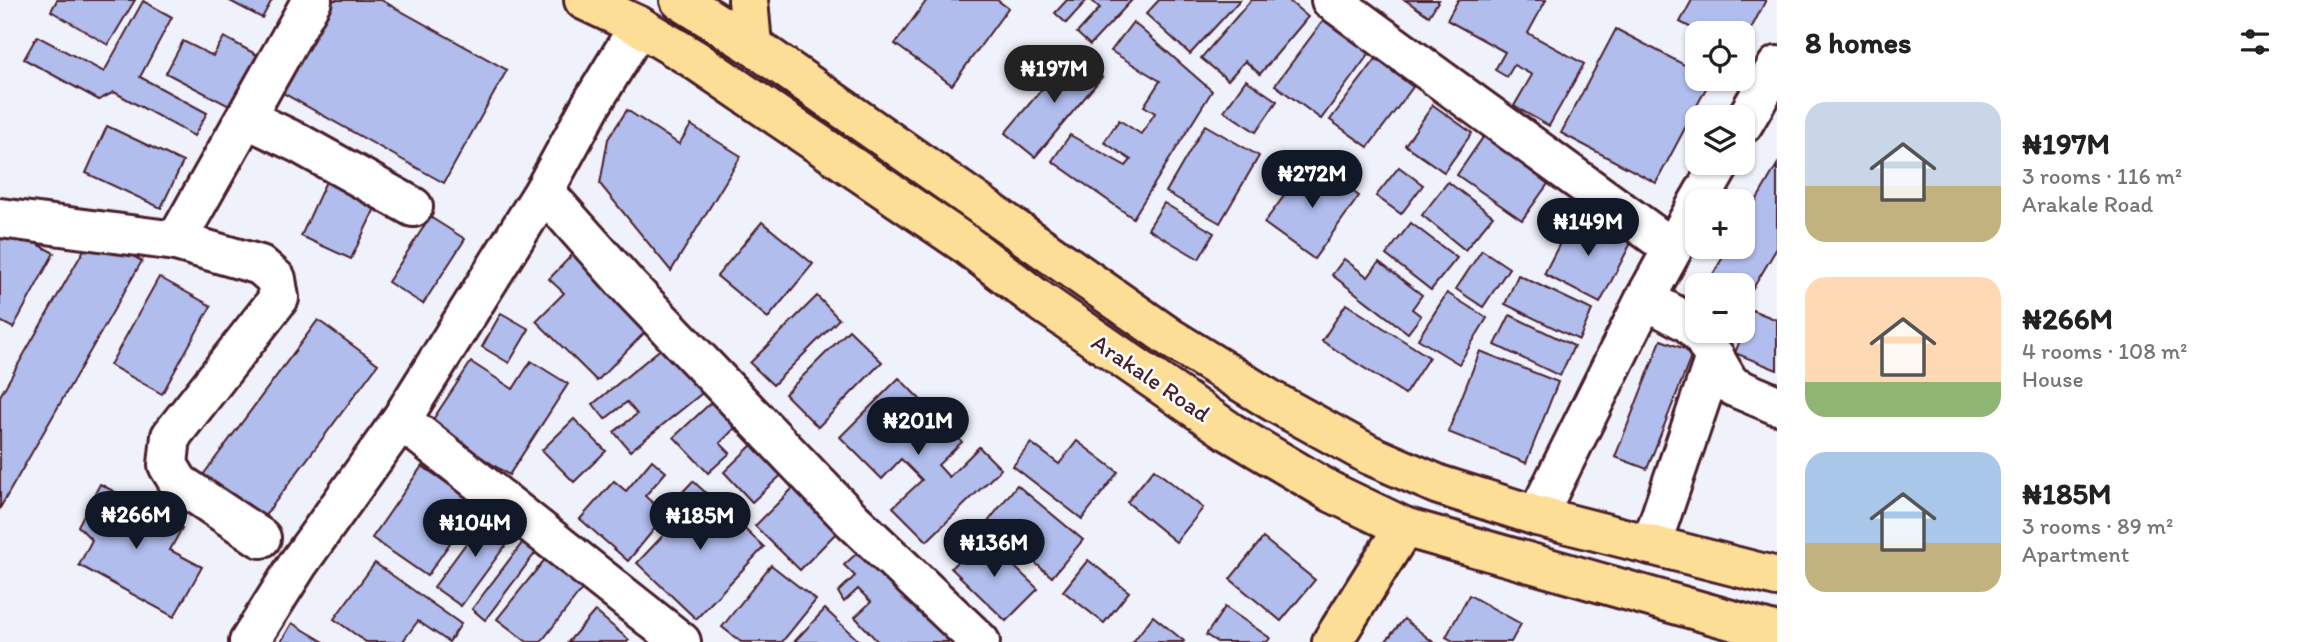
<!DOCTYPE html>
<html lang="en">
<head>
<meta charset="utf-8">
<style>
	body { margin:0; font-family:Itim,sans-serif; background:#f6f6f6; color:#222; height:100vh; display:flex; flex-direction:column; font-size:26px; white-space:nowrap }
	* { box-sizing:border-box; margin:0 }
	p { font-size:23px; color:#767676 }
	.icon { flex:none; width:38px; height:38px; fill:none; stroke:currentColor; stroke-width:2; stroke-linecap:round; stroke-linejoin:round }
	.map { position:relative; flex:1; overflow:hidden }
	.panel { display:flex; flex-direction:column; background:#fff; width:525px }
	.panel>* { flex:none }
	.buttons { position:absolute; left:1685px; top:21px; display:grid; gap:14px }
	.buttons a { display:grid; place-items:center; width:70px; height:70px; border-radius:14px; background:#fff; box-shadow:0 2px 5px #0004; font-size:35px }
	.price { position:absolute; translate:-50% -60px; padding:0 16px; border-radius:24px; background:#111827; color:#fff; font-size:23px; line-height:46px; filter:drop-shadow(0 2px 4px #0008) }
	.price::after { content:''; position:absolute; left:50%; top:42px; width:21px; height:16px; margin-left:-10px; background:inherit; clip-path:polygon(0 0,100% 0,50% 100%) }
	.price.selected { background:#222; color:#fff }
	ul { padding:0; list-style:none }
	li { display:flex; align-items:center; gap:21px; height:175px; padding:0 28px }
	li span { display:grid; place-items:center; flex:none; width:196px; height:140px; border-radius:21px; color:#555 }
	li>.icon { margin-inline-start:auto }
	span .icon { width:84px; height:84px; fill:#fffc; stroke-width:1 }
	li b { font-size:30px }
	h2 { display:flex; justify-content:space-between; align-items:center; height:84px; padding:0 28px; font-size:30px }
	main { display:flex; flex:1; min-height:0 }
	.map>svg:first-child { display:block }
</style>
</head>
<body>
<main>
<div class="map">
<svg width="1777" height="642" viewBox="0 0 1777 642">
	<rect width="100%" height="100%" fill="#eff2fb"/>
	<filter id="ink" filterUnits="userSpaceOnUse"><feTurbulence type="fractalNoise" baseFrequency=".0143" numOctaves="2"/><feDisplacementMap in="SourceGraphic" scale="14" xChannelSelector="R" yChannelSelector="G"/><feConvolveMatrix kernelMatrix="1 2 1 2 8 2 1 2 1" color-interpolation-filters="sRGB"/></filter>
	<g filter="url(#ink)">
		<g fill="#b0bded" stroke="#4a1f2b" stroke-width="2">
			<path d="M 57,0 L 135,0 L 108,45 L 51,11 Z"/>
			<path d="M 228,0 L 272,0 L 262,18 Z"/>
			<path d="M 326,0 L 381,0 L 507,70 L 444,183 L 276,89 Z"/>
			<path d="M 927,0 L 997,0 L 1008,8 L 952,85 L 895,44 Z"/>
			<path d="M 1067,0 L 1087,0 L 1066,23 L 1055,13 Z"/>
			<path d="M 1091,0 L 1132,0 L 1090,45 L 1077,33 L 1100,8 Z"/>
			<path d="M 1159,0 L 1240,0 L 1190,54 L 1146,14 Z"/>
			<path d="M 1251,0 L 1288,0 L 1308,17 L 1260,74 L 1245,61 L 1228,80 L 1201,58 Z"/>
			<path d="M 1405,0 L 1439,0 L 1429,16 Z"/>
			<path d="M 1458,0 L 1546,0 L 1528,33 L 1584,64 L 1549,126 L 1514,106 L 1532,75 L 1514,65 L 1507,77 L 1495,70 L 1505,52 L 1447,20 Z"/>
			<path d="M 1692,0 L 1766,0 L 1743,44 L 1743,33 L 1701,33 L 1680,22 Z"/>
			<path d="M 143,1 L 172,17 L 140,77 L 207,113 L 194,136 L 114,92 L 99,100 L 24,59 L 37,36 L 104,72 Z"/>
			<path d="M 1326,17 L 1371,51 L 1321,119 L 1275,85 Z"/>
			<path d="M 1133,22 L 1212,91 L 1133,218 L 1052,161 L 1070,135 L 1126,166 L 1131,160 L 1104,142 L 1119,120 L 1141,134 L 1155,113 L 1144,106 L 1160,81 L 1111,51 Z"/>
			<path d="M 1616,29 L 1698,72 L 1698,79 L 1711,79 L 1656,183 L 1561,133 Z"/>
			<path d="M 224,37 L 259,56 L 233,108 L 166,73 L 183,41 L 213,56 Z"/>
			<path d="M 1073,52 L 1102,77 L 1035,157 L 1005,133 Z"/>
			<path d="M 1376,59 L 1413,87 L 1368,147 L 1330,120 Z"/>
			<path d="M 1246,80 L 1277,101 L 1256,132 L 1224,111 Z"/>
			<path d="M 1433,105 L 1472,133 L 1444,172 L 1405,145 Z"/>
			<path d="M 627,110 L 679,144 L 691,125 L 741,156 L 671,271 L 600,184 L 608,139 Z"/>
			<path d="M 1205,125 L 1259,156 L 1220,223 L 1166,192 Z"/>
			<path d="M 107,126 L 183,162 L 161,208 L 86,173 Z"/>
			<path d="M 1484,136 L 1550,181 L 1522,220 L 1457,175 Z"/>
			<path d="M 1310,161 L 1359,196 L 1314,259 L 1264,223 Z"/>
			<path d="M 1777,165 L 1777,248 L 1746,300 L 1743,298 L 1743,285 L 1721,285 L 1710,279 L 1729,247 L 1743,247 L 1743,223 Z"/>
			<path d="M 1399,167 L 1423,185 L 1401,214 L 1376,196 Z"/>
			<path d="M 327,179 L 378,202 L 351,259 L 301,236 Z"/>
			<path d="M 1448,182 L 1493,216 L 1465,250 L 1422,215 Z"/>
			<path d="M 1164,203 L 1214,233 L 1199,259 L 1148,229 Z"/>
			<path d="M 1575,214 L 1631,243 L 1600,303 L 1544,274 Z"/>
			<path d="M 430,217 L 465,239 L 423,304 L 388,282 Z"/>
			<path d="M 762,222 L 813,264 L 768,318 L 717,276 Z"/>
			<path d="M 1411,223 L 1457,258 L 1431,290 L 1386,255 Z"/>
			<path d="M 0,224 L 54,253 L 13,328 L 0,321 Z"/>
			<path d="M 93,234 L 142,261 L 0,508 L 0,396 Z"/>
			<path d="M 1482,250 L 1509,268 L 1483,307 L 1456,289 Z"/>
			<path d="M 574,253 L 650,327 L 597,381 L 536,321 L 564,293 L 549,279 Z"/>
			<path d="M 1344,259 L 1368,277 L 1379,262 L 1422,295 L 1412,309 L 1421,316 L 1408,333 L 1332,275 Z"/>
			<path d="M 1518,275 L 1592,310 L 1579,340 L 1505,304 Z"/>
			<path d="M 159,277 L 211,306 L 162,394 L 110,365 Z"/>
			<path d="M 1447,293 L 1487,318 L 1459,364 L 1418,339 Z"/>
			<path d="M 817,296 L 839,319 L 773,385 L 750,363 Z"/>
			<path d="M 1346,304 L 1429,357 L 1405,394 L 1322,341 Z"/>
			<path d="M 1752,310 L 1777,320 L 1777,370 L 1735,353 Z"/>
			<path d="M 501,313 L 529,329 L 509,363 L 482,347 Z"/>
			<path d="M 1510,315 L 1574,346 L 1560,376 L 1495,345 Z"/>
			<path d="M 318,320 L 378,364 L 261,521 L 203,475 Z"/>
			<path d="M 849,330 L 882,362 L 818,427 L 785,394 Z"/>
			<path d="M 1661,340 L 1693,352 L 1647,469 L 1615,457 Z"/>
			<path d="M 668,343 L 706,390 L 630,451 L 614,432 L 637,414 L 627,402 L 605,419 L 593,404 Z"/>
			<path d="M 1480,351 L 1558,382 L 1526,463 L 1448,432 Z"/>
			<path d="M 531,361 L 568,384 L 509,475 L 430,424 L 471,362 L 513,389 Z"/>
			<path d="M 899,378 L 962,442 L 938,465 L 949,477 L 979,447 L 1001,469 L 927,541 L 893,507 L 922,480 L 901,459 L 882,479 L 840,437 Z"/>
			<path d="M 715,399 L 739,424 L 720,443 L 730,453 L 708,473 L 674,437 Z"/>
			<path d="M 574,419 L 606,451 L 574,482 L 542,450 Z"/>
			<path d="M 758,439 L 787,470 L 752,502 L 724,472 Z"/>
			<path d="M 1077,441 L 1118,472 L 1082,519 L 1013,466 L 1031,443 L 1059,464 Z"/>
			<path d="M 652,460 L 666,472 L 645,496 L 666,515 L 628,561 L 580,519 L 614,481 L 626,491 Z"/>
			<path d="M 422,466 L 477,504 L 427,576 L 372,538 Z"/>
			<path d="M 1154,469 L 1203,508 L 1176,542 L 1127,502 Z"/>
			<path d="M 693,481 L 764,547 L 696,619 L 637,563 L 688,509 L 676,499 Z"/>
			<path d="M 100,484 L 182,528 L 170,550 L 202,567 L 174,617 L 79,565 L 92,540 L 78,526 Z"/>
			<path d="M 1017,485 L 1083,540 L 1052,577 L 987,523 Z"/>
			<path d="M 794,487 L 839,530 L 800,570 L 755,526 Z"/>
			<path d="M 490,511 L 516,531 L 461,606 L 434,587 Z"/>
			<path d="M 529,534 L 542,544 L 485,620 L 472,609 Z"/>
			<path d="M 982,536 L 1038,589 L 1006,621 L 951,568 Z"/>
			<path d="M 1263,538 L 1315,580 L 1281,621 L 1230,579 Z"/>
			<path d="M 869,542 L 962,642 L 878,642 L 855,617 L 871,602 L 858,589 L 844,602 L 838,592 L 855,576 L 844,565 Z"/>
			<path d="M 546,558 L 583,588 L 541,642 L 527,642 L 497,619 Z"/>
			<path d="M 1088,560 L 1129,592 L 1104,623 L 1063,591 Z"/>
			<path d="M 375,563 L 461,624 L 449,642 L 418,621 L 403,641 L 405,642 L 366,642 L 334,619 Z"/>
			<path d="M 771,565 L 816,600 L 782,642 L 741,642 L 722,627 Z"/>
			<path d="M 1469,595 L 1521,624 L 1511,642 L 1455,642 L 1446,637 Z"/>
			<path d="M 1225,607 L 1270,638 L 1267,642 L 1217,642 L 1206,635 Z"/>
			<path d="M 825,609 L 860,642 L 794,642 Z"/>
			<path d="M 595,611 L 629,640 L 627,642 L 568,642 Z"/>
			<path d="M 1153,616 L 1184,641 L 1183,642 L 1133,642 Z"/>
			<path d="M 1404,619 L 1433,642 L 1385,642 Z"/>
			<path d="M 292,623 L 324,642 L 281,642 Z"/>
		</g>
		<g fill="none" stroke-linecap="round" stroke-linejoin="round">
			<g stroke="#4a1f2b" stroke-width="44">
				<g id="minor">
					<path d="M 1331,0 L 1672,248"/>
					<path d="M 246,118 L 300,144 L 413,207"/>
					<path d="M 1743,124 L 1777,66"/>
					<path d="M 544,191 L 631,289 L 852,520 L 980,642"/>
					<path d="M 1699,201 L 1721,163"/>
					<path d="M 0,218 L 176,241 L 312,0"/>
					<path d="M 176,241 L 260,265 L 276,279 L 279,298 L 171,436 L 168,465 L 179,483 L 261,538"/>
					<path d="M 1645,299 L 1689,323 L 1702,336 L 1728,381 L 1734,387 L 1777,405"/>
					<path d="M 401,420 L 681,642"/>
					<path d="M 1537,516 L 1645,299 L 1698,203"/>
					<path d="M 1651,545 L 1715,357"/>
					<path d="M 249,642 L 298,564 L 401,420 L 544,191 L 591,105 L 639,26"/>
				</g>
			</g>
			<g stroke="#4a1f2b" stroke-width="44">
				<g id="major">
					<path d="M 584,0 L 639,26 L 694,59 L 964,243 L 1036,298 L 1230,432 L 1333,493 L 1404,527 L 1777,633"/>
					<path d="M 680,0 L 752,45 L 1172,339 L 1274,402 L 1370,455 L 1439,485 L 1537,516 L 1777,577"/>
					<path d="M 748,0 L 752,45"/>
					<path d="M 1332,642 L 1404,527"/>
				</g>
			</g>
			<use href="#minor" stroke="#fff" stroke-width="38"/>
			<use href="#major" stroke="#fdde96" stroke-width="38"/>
		</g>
	</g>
	<g text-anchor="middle" stroke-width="5" stroke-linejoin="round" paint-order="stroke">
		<g font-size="24" fill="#4a1f2b" stroke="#fff">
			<text transform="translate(1151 378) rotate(34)" y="8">Arakale Road</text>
		</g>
	</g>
</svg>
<div class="buttons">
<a><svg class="icon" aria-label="locate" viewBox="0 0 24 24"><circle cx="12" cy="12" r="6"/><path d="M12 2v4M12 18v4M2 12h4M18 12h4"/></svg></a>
<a><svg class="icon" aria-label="layers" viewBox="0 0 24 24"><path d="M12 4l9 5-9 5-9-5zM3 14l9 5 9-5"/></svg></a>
<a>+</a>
<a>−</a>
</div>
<b class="price selected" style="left:1054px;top:105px">₦197M</b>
<b class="price" style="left:1312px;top:210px">₦272M</b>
<b class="price" style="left:1588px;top:258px">₦149M</b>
<b class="price" style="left:918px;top:457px">₦201M</b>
<b class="price" style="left:136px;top:551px">₦266M</b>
<b class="price" style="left:700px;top:552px">₦185M</b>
<b class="price" style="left:475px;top:559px">₦104M</b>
<b class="price" style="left:994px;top:579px">₦136M</b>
</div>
<section class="panel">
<h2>8 homes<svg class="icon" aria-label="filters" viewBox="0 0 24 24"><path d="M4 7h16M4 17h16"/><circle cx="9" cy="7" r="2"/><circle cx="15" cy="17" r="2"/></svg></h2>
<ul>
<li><span style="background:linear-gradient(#c9d6e8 60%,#c2b280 0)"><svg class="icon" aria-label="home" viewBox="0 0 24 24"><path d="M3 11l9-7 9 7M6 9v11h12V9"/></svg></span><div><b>₦197M</b><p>3 rooms · 116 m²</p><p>Arakale Road</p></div></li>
<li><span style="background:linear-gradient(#ffd9b3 75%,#8fb573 0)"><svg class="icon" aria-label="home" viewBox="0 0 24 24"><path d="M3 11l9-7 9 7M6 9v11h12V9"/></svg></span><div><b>₦266M</b><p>4 rooms · 108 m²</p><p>House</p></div></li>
<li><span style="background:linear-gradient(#a9c7e8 65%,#c2b280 0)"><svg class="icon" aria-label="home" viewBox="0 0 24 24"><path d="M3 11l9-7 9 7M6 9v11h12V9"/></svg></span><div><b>₦185M</b><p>3 rooms · 89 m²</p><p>Apartment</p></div></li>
</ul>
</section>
</main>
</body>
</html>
